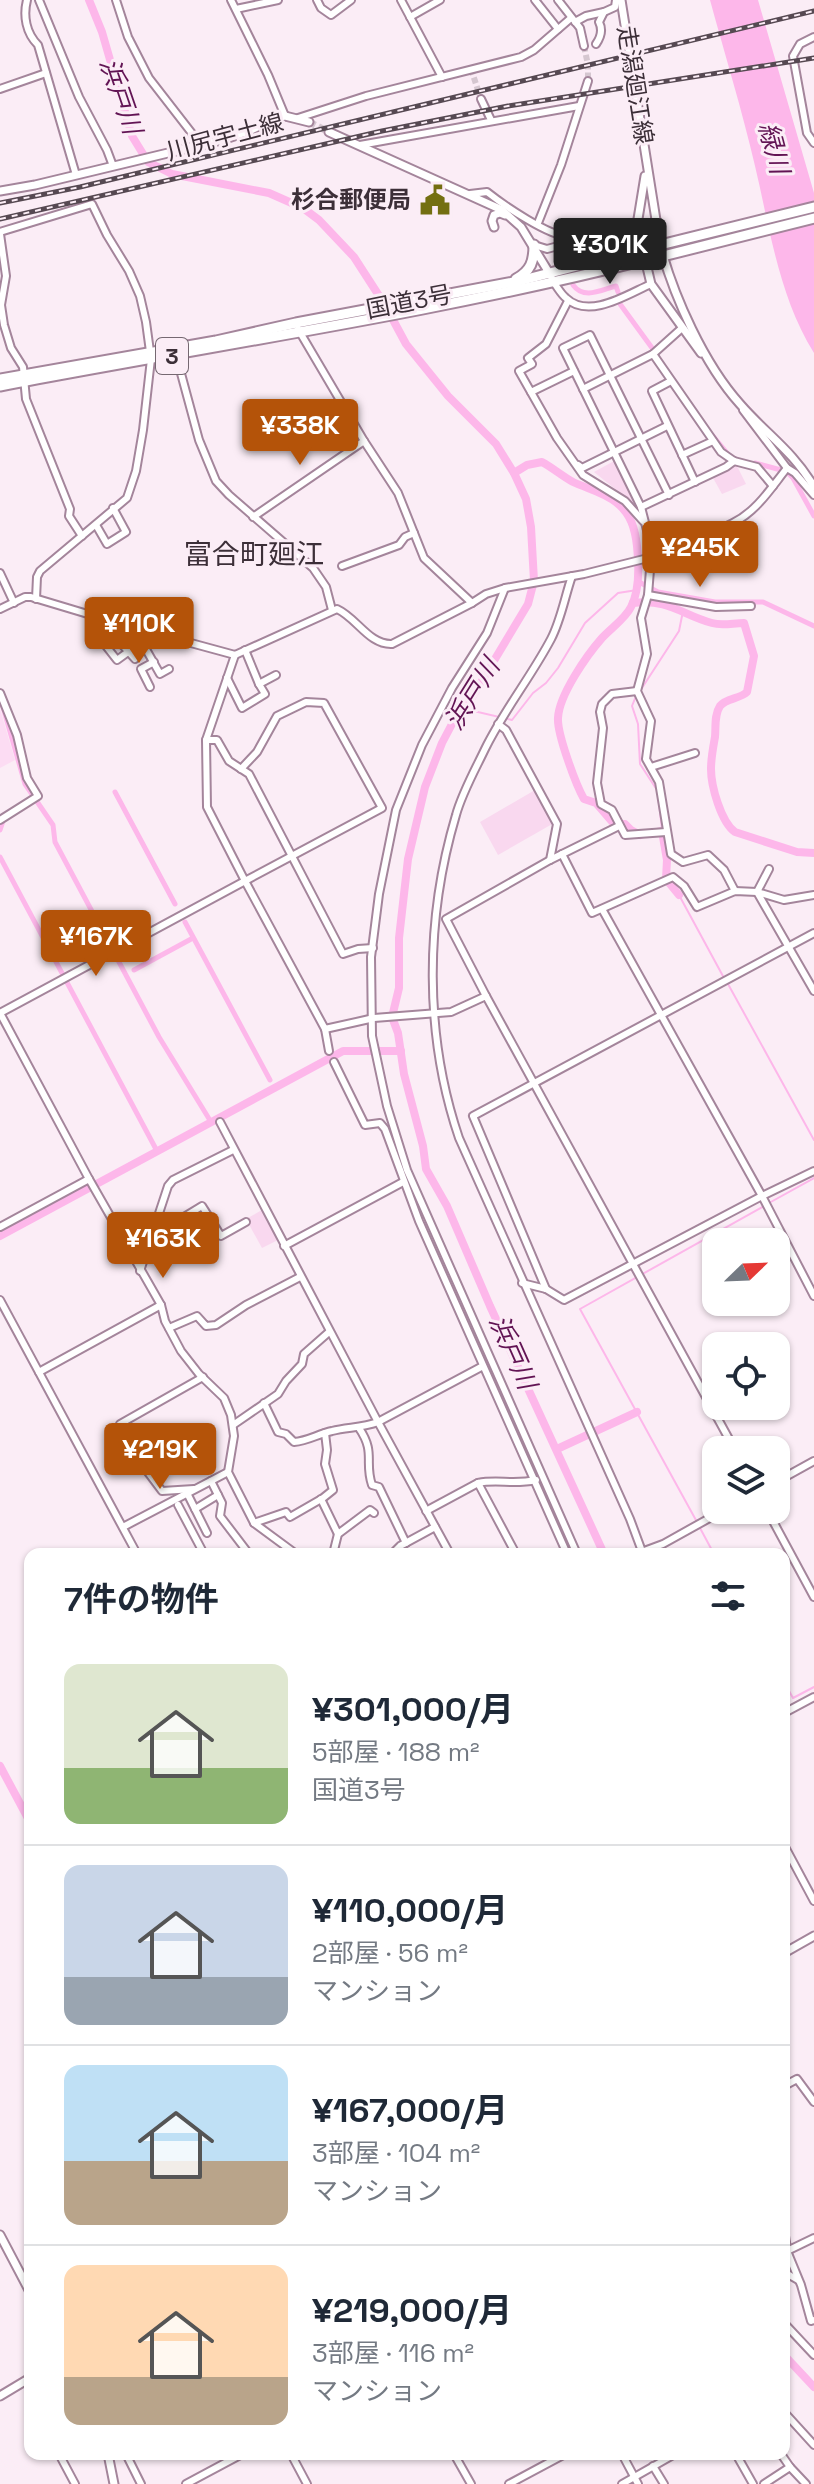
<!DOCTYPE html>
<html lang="ja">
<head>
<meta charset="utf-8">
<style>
	body { margin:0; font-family:"Space Grotesk","Noto Sans JP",sans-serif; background:#f6f6f7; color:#1f2937; height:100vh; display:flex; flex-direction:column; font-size:30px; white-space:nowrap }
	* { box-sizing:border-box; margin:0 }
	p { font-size:26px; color:#747a83 }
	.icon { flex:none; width:44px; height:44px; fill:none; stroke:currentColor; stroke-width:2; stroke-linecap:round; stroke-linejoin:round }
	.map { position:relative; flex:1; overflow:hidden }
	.sheet { position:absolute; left:24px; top:1548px; width:766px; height:912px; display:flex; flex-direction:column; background:#fff; border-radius:16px; box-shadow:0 2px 6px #0004 }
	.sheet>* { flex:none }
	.needle { width:52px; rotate:67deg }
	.fabs { position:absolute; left:702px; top:1228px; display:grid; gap:16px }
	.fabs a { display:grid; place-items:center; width:88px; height:88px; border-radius:16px; background:#fff; box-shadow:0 2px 6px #0004; font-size:40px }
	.price { position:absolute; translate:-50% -68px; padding:0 18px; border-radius:8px; background:#b45309; color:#fff; font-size:26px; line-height:52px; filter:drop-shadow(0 2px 4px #0008) }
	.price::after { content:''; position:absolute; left:50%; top:48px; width:24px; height:18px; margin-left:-12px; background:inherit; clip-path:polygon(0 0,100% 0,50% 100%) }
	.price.selected { background:#222; color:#fff }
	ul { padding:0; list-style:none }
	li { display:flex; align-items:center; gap:24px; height:200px; padding:0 40px }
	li+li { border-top:2px solid #e0e1e3 }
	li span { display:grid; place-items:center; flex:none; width:224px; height:160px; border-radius:16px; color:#555 }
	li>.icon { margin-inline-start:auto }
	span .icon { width:96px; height:96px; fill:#fffc; stroke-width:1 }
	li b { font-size:34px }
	h2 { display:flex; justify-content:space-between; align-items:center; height:96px; padding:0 40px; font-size:34px }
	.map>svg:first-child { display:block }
</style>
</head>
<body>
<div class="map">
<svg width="814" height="2484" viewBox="0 0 814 2484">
	<rect width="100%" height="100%" fill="#fbedf6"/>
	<path fill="#fcdcf3" d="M 0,709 L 15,760 L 0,768 Z"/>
	<g fill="#f9d8ef">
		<path d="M 616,460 L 640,509 L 594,472 Z"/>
		<path d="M 736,464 L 746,484 L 722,494 L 712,476 Z"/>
		<path d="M 535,790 L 554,823 L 498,855 L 480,822 Z"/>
		<path d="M 262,1210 L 280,1239 L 262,1248 L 246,1219 Z"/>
	</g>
	<path fill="#fdb7ea" d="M 710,0 L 758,0 L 814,193 L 814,353 C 779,297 770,229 755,166 C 742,110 725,55 710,0 Z"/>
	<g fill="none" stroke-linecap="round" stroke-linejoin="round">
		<g stroke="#fdb7ea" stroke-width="2">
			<path d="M 519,61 L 535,53"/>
			<path d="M 640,691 L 679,631 L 683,611"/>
			<path d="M 636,696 L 632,706 L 638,724 L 640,764 L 657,790"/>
			<path d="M 465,709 L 512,720 L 533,693 L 546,683 L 558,668 L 585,623 L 618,593 L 637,590"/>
			<path d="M 658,796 L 662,829"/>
			<path d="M 679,895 L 724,978"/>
			<path d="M 728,984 L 814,1140"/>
			<path d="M 769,1203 L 814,1178"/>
			<path d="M 697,1522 L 580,1309 L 764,1206"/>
			<path d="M 700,1528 L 714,1554"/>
			<path d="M 784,1682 L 793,1698 L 814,1687"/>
		</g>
		<g stroke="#fdb7ea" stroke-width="5">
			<path d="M 573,285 C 584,300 601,290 616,286 L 618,292"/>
			<path d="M 620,304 L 655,352"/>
			<path d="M 713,436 L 727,453"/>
			<path d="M 755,463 L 781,470"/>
			<path d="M 788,473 L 793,478 L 814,516"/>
			<path d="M 637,581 L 658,592 L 715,602 L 763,602 L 814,626"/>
			<path d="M 3,707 L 25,784 L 53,825 L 55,842 L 159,1037 L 211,1122"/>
			<path d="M 115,792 L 175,904"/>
			<path d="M 0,830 L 3,821"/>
			<path d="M 0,857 L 157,1151"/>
			<path d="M 185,922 L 270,1080"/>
			<path d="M 134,970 L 193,938"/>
		</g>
		<g stroke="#fdb7ea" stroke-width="8">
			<path d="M 89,0 L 102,32 L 132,136 L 148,162 L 172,174 L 269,193 L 303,208 L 319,220 L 354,257 L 385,305 L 406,344 L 448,396 L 496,444 L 514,473 L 526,499 L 531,527 L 534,581 L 528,604 L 465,709 L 452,724 L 442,743 L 425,787 L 408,859 L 399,938 L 399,988 L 392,1017 L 398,1033 L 404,1074 L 423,1146 L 426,1169 L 447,1206 L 490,1306 L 604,1554"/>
			<path d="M 514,473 L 527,465 L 542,462 C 553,468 562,476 573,482 C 588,489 604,492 617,503 C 631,514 635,529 637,546 C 639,565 640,590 631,607 C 625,619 611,628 602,638 C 587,655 559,695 558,718 C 557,734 576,785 584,799 L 596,803 L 614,824 L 625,824 L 631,830 L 640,835"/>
			<path d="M 633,603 C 670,599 680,614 712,623 C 722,626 733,623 744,623 L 754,656 L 747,692 C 740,699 726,698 720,706 C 714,715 716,727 715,737 C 713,748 711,758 711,769 C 711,786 721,822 735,832 L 797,852 L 814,853"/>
			<path d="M 657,832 L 662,831 L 667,860 L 666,879 L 679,895"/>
			<path d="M 0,1236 L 343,1051 L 401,1051"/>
			<path d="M 557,1449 L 637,1412"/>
			<path d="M 0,1766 L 30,1822"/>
			<path d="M 784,2355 L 814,2387"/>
		</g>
		<g stroke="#d5c7d0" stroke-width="6" stroke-dasharray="6 3" stroke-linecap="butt">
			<path d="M 584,46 L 588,65 L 588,81"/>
			<path d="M 471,69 L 481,99"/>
		</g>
		<path stroke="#d5c7d0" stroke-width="7" stroke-dasharray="7 3.5" stroke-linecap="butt" d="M 309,122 L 329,132"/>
		<g stroke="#a4859b" stroke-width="10">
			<g id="minor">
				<path d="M 27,0 C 23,16 26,33 38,45 L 76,175"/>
				<path d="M 39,0 L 79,97 L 107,150 L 113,166"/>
				<path d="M 116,0 L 128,37 L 149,78 L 201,145"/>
				<path d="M 231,0 L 268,75 L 285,116"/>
				<path d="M 317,0 L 321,8 L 331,15 L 351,0"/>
				<path d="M 401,0 L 442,77"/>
				<path d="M 535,0 L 558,29"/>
				<path d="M 558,0 L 580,28 L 584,46"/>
				<path d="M 236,9 L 278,0"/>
				<path d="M 410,17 L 440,0"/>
				<path d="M 575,22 L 586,16 L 604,12"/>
				<path d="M 814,37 L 800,44 L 793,56 L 807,133 L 814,143"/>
				<path d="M 596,44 C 601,37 603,30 599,22 L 604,12 L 615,7 L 616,0"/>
				<path d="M 0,89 L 46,73"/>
				<path d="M 481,99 L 491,120"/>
				<path d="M 298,118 L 366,96 L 521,57 L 534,50 L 571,18"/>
				<path d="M 360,145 L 579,106"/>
				<path d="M 470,194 L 487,192 C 502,204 551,238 569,236 C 587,235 607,220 625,228"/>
				<path d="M 538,223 L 561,165 L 588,81"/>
				<path d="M 0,232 L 92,204 L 107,235 L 129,271 L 140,296 L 146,322 L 151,359 L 143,430 L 136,471 L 127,498 L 40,571 L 37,577 L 36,599"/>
				<path d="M 0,234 L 6,276 L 1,305 L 4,325 L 11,348 L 23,367 L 26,399 L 70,509 L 69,516 L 82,536"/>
				<path d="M 534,245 L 547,249 L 637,225"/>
				<path d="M 554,283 C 558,288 561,294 566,298 C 589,320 628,294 651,284"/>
				<path d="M 568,301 L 546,344 L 528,358 L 532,364 L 519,371 L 557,438 L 583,475 L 625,501 L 643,521"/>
				<path d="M 298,329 L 364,441 L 398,493 L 424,558 L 472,603"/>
				<path d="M 653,354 L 721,452 L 734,461 L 757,467 L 773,486"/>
				<path d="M 176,355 L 199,440 L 216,481 L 229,495 L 313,568 L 326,587 L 332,610"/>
				<path d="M 671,381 L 652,391 L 695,482"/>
				<path d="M 583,389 L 653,354 L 682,328"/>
				<path d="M 531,392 L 574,371"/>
				<path d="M 743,410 L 787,468 L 795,473 L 814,495"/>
				<path d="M 682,455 L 713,441"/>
				<path d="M 578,465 L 582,468 L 667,426"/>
				<path d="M 669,495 L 590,335 L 563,348 L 641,507 L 649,538 L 651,557 L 648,595 L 641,618 L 647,654 L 637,691 L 651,721 L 646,759 L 659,782 L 671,854 L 683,862 L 708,855 L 724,870 L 735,891"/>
				<path d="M 641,507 L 726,467 L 734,461"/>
				<path d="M 253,517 L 364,441"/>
				<path d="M 96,525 L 107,544 L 126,532 L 113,508"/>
				<path d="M 342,566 L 399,545 L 405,537 L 414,533"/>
				<path d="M 0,573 L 14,603"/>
				<path d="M 572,576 C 565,596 561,620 551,639 C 531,677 504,710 485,749 C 475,770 462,793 456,815 C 425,919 424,1035 459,1138 L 630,1519 L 643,1554"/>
				<path d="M 505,588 L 487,633 L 452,688 L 422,745 L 396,810 L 379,894 L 371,957 L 372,1036 L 387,1106 L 407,1170 L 577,1554"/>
				<path d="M 648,595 L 716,607 L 751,606"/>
				<path d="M 0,609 L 25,597 L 31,597 L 121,624 L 235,655 L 337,609 C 357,618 369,645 392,644 L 472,603 L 486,594 L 505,588 L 584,574 L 676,551 C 694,538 714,533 733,523 C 757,511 771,488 787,468"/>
				<path d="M 109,630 L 135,659"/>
				<path d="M 153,633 L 143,644 L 160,674 L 169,669"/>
				<path d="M 99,637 L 117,660 L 128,652"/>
				<path d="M 91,644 L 109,629"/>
				<path d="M 245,650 L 259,684"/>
				<path d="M 235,655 L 206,740 L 207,807 L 245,881 L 382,808 L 324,703 L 306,702 L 277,716 L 257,752 L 241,769"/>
				<path d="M 227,678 L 242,708 L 265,694 L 259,684 L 276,675"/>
				<path d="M 150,687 L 141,669 L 154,662"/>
				<path d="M 637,691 L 612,694 L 602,704 L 600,712 L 603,728 L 597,783 L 601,804 L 612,810 L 625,835 L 666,832"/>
				<path d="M 0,693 L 17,735 L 27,778 L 38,796 L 0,820"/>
				<path d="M 498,724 L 506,730 L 557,824 L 550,860"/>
				<path d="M 206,740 L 217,740 L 229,761 L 249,774 L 343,954 L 358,949 L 373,948"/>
				<path d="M 651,767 L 695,753"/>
				<path d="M 562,854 L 592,913 L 673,877 L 684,886 L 697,907 L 735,891 L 757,892 L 784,900 L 814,895"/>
				<path d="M 757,892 L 814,991"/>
				<path d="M 757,892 L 769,869"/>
				<path d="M 602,909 L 762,1196 L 814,1296"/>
				<path d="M 486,996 L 446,919 L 550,860 L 619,826"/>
				<path d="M 0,1013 L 245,881 L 325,1029 L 374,1018 L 451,1012 L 486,996 L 735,1450"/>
				<path d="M 0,1013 L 89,1179 L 161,1305 L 165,1321 L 181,1351 L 199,1374 L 224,1398 L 231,1415 L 234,1436 L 228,1472 L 254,1523 L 296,1554"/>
				<path d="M 325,1029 L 329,1051"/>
				<path d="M 334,1062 L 365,1125 L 380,1123 L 385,1129 L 419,1221 L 567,1554"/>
				<path d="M 220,1122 L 378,1422 L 450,1554"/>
				<path d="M 174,1223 L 202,1206 L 221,1236 L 246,1222"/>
				<path d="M 0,1227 L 89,1179"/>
				<path d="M 153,1233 L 174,1223 L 186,1242 L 195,1246"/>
				<path d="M 284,1246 L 403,1182"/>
				<path d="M 140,1271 L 168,1186 L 173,1180 L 233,1150"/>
				<path d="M 522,1283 L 546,1289 L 564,1300 L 762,1196 L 814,1171"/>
				<path d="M 546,1289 L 473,1116 L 814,933"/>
				<path d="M 0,1300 L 137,1554"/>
				<path d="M 169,1328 L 197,1316 L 206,1326 L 216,1325 L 246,1305 L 300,1277"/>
				<path d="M 39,1372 L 161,1305"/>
				<path d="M 264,1403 L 278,1432 L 286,1434 L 294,1442 C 308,1441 318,1434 332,1431 C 347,1427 362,1428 378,1422 L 483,1366"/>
				<path d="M 120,1424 L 203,1377"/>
				<path d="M 233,1425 L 278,1394 L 286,1381 L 302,1364 L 304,1354 L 329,1332"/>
				<path d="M 359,1428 C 376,1453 364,1461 372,1485 L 379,1487 L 406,1543"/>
				<path d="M 147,1471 L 162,1491 L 194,1489"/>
				<path d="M 211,1481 L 222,1503 L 220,1516 L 249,1554"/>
				<path d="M 776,1482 L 814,1461"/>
				<path d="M 187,1493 L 207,1533"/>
				<path d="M 321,1499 L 338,1534"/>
				<path d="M 178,1505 L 204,1554"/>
				<path d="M 195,1509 L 218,1495"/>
				<path d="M 767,1510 L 814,1597"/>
				<path d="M 426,1511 L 478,1483"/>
				<path d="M 254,1523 L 286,1512 L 290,1517 L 323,1498 L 333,1490 L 325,1464 L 327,1450 L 325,1433"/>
				<path d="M 123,1527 L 228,1472"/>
				<path d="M 333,1554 L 338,1534 L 370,1510 L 374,1513"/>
				<path d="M 392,1554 L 400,1546 L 435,1527"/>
				<path d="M 516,1554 L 478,1483 C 498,1479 513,1485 536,1480"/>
				<path d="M 636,1554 L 663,1544 L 724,1510"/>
				<path d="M 784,1713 L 814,1697"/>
				<path d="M 784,1845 L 814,1901"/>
				<path d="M 784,2086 L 797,2079 L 814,2102"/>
				<path d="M 784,2230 L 789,2260 L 784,2264"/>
				<path d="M 787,2251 L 801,2285 L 811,2321 L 814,2320"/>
				<path d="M 787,2251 L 814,2238"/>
				<path d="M 784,2272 L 798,2280"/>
				<path d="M 784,2323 L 814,2355"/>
				<path d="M 784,2412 L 814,2445"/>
				<path d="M 59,2454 L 75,2484"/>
				<path d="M 126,2454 L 141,2484"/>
				<path d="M 291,2454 L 307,2484"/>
				<path d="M 454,2454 L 471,2484"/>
				<path d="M 622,2454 L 638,2484"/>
				<path d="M 736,2454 L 753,2484"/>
				<path d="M 653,2466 L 664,2484"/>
				<path d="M 790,2467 L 806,2484"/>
				<path d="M 186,2484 L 242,2454"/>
				<path d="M 509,2484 L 565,2454"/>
				<path d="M 622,2484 L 675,2454"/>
				<path d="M 764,2484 L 790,2467 L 781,2454"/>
			</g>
		</g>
		<g stroke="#a4859b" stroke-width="11">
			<g id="major">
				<path d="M 621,0 L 660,245 C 674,297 704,364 740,404 C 767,435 792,450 814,487"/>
				<path d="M 329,132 L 502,210 L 521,227 L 551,276"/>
				<path d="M 645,176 L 637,225 L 651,284 L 701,353"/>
				<path d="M 0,191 L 35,185 L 222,140 L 249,131 L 276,118 L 285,116 L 309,122"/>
				<path d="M 494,227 L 492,221 L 494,215 L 500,213 L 505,215"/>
				<path d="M 784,1953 L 814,1936"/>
				<path d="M 0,2235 L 30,2292"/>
				<path d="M 0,2396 L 30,2378"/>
				<path d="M 108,2454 L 114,2484"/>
			</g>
		</g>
		<g stroke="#a4859b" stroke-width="13">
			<g id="highway">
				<path d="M 648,248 L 814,207"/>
				<path d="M 651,259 L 814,218"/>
				<path d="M 516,279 C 531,271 534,261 534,245"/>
				<path d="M 0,379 L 216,341 L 296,323 L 519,281 L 639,250"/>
				<path d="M 0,386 C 214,345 430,314 641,261"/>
			</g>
		</g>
		<use href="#minor" stroke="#fff" stroke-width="6"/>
		<use href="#major" stroke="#fff" stroke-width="7"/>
		<use href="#highway" stroke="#fff" stroke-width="9"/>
		<g stroke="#564952" stroke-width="5">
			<g id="rail">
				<path d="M 0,203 L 80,187 L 814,11"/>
				<path d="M 0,219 L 382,131 L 508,106 L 814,58"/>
			</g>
		</g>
		<use href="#rail" stroke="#fbedf6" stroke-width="2" stroke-dasharray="6" stroke-linecap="butt"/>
		<g stroke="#a4859b" stroke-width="13" stroke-linecap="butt">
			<g id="highway-bridge">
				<path d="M 639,250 L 648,248"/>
				<path d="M 641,261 L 651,259"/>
			</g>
		</g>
		<use href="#highway-bridge" stroke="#fff" stroke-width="9"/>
	</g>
	<defs>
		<g id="civic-bare" transform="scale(2.4)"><path d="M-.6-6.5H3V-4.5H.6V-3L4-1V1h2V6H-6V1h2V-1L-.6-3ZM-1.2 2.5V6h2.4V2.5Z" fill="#736f11" stroke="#fbedf6" stroke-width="2.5" paint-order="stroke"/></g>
	</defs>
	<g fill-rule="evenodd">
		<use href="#civic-bare" x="435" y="200"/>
	</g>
	<g text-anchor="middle" stroke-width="6" stroke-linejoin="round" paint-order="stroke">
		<rect fill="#fbedf6" stroke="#756871" stroke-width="2" x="156" y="338" width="32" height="36" rx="6"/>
		<g font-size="22" font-weight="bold" fill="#3c2f38">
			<text x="172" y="364">3</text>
		</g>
		<g font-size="24" fill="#3c2f38" stroke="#fbedf6">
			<text transform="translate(635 85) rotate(81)" y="8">走潟廻江線</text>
			<text transform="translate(225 137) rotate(-15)" y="8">川尻宇土線</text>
			<text transform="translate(409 302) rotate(-11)" y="8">国道3号</text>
		</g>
		<g font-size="24" font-weight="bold" fill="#3c2f38" stroke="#fbedf6" text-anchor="end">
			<text x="411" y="208">杉合郵便局</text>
		</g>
		<g font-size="26" font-style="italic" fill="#621454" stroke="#fbedf6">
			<text transform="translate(121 96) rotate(71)" y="9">浜戸川</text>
			<text transform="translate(774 148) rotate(75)" y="9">緑川</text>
			<text transform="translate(472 694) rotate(-58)" y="9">浜戸川</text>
			<text transform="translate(513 1352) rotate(66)" y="9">浜戸川</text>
		</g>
		<g font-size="28" fill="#3c2f38" stroke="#fbedf6">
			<text x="254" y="564">富合町廻江</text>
		</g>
	</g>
</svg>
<div class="fabs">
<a><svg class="needle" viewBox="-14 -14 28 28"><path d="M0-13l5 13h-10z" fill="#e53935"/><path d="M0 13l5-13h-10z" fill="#747a83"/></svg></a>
<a><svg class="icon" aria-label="locate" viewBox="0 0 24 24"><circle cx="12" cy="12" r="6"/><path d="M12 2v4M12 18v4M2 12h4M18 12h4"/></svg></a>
<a><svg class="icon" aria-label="layers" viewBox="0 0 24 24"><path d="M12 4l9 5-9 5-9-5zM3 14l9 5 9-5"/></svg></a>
</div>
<b class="price selected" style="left:610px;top:286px">¥301K</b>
<b class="price" style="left:300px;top:467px">¥338K</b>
<b class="price" style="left:700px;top:589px">¥245K</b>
<b class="price" style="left:139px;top:665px">¥110K</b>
<b class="price" style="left:96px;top:978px">¥167K</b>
<b class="price" style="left:163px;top:1280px">¥163K</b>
<b class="price" style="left:160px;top:1491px">¥219K</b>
<section class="sheet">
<h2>7件の物件<svg class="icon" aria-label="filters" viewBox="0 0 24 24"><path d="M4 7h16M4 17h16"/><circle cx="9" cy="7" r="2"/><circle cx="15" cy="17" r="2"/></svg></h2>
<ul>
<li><span style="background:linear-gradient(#dfe7d0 65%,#8fb573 0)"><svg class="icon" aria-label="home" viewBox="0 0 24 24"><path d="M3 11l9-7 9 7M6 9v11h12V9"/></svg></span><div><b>¥301,000/月</b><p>5部屋 · 188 m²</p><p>国道3号</p></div></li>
<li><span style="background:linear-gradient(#c9d6e8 70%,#9aa5b1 0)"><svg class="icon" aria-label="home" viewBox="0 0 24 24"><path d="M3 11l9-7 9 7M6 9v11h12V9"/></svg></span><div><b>¥110,000/月</b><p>2部屋 · 56 m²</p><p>マンション</p></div></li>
<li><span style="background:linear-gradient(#bfe0f5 60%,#b9a48a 0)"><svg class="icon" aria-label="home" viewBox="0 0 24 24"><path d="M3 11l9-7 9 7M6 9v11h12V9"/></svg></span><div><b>¥167,000/月</b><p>3部屋 · 104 m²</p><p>マンション</p></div></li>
<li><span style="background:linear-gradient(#ffd9b3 70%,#b9a48a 0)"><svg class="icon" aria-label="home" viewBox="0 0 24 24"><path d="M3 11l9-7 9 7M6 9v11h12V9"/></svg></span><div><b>¥219,000/月</b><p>3部屋 · 116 m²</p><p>マンション</p></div></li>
</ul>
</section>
</div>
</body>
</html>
